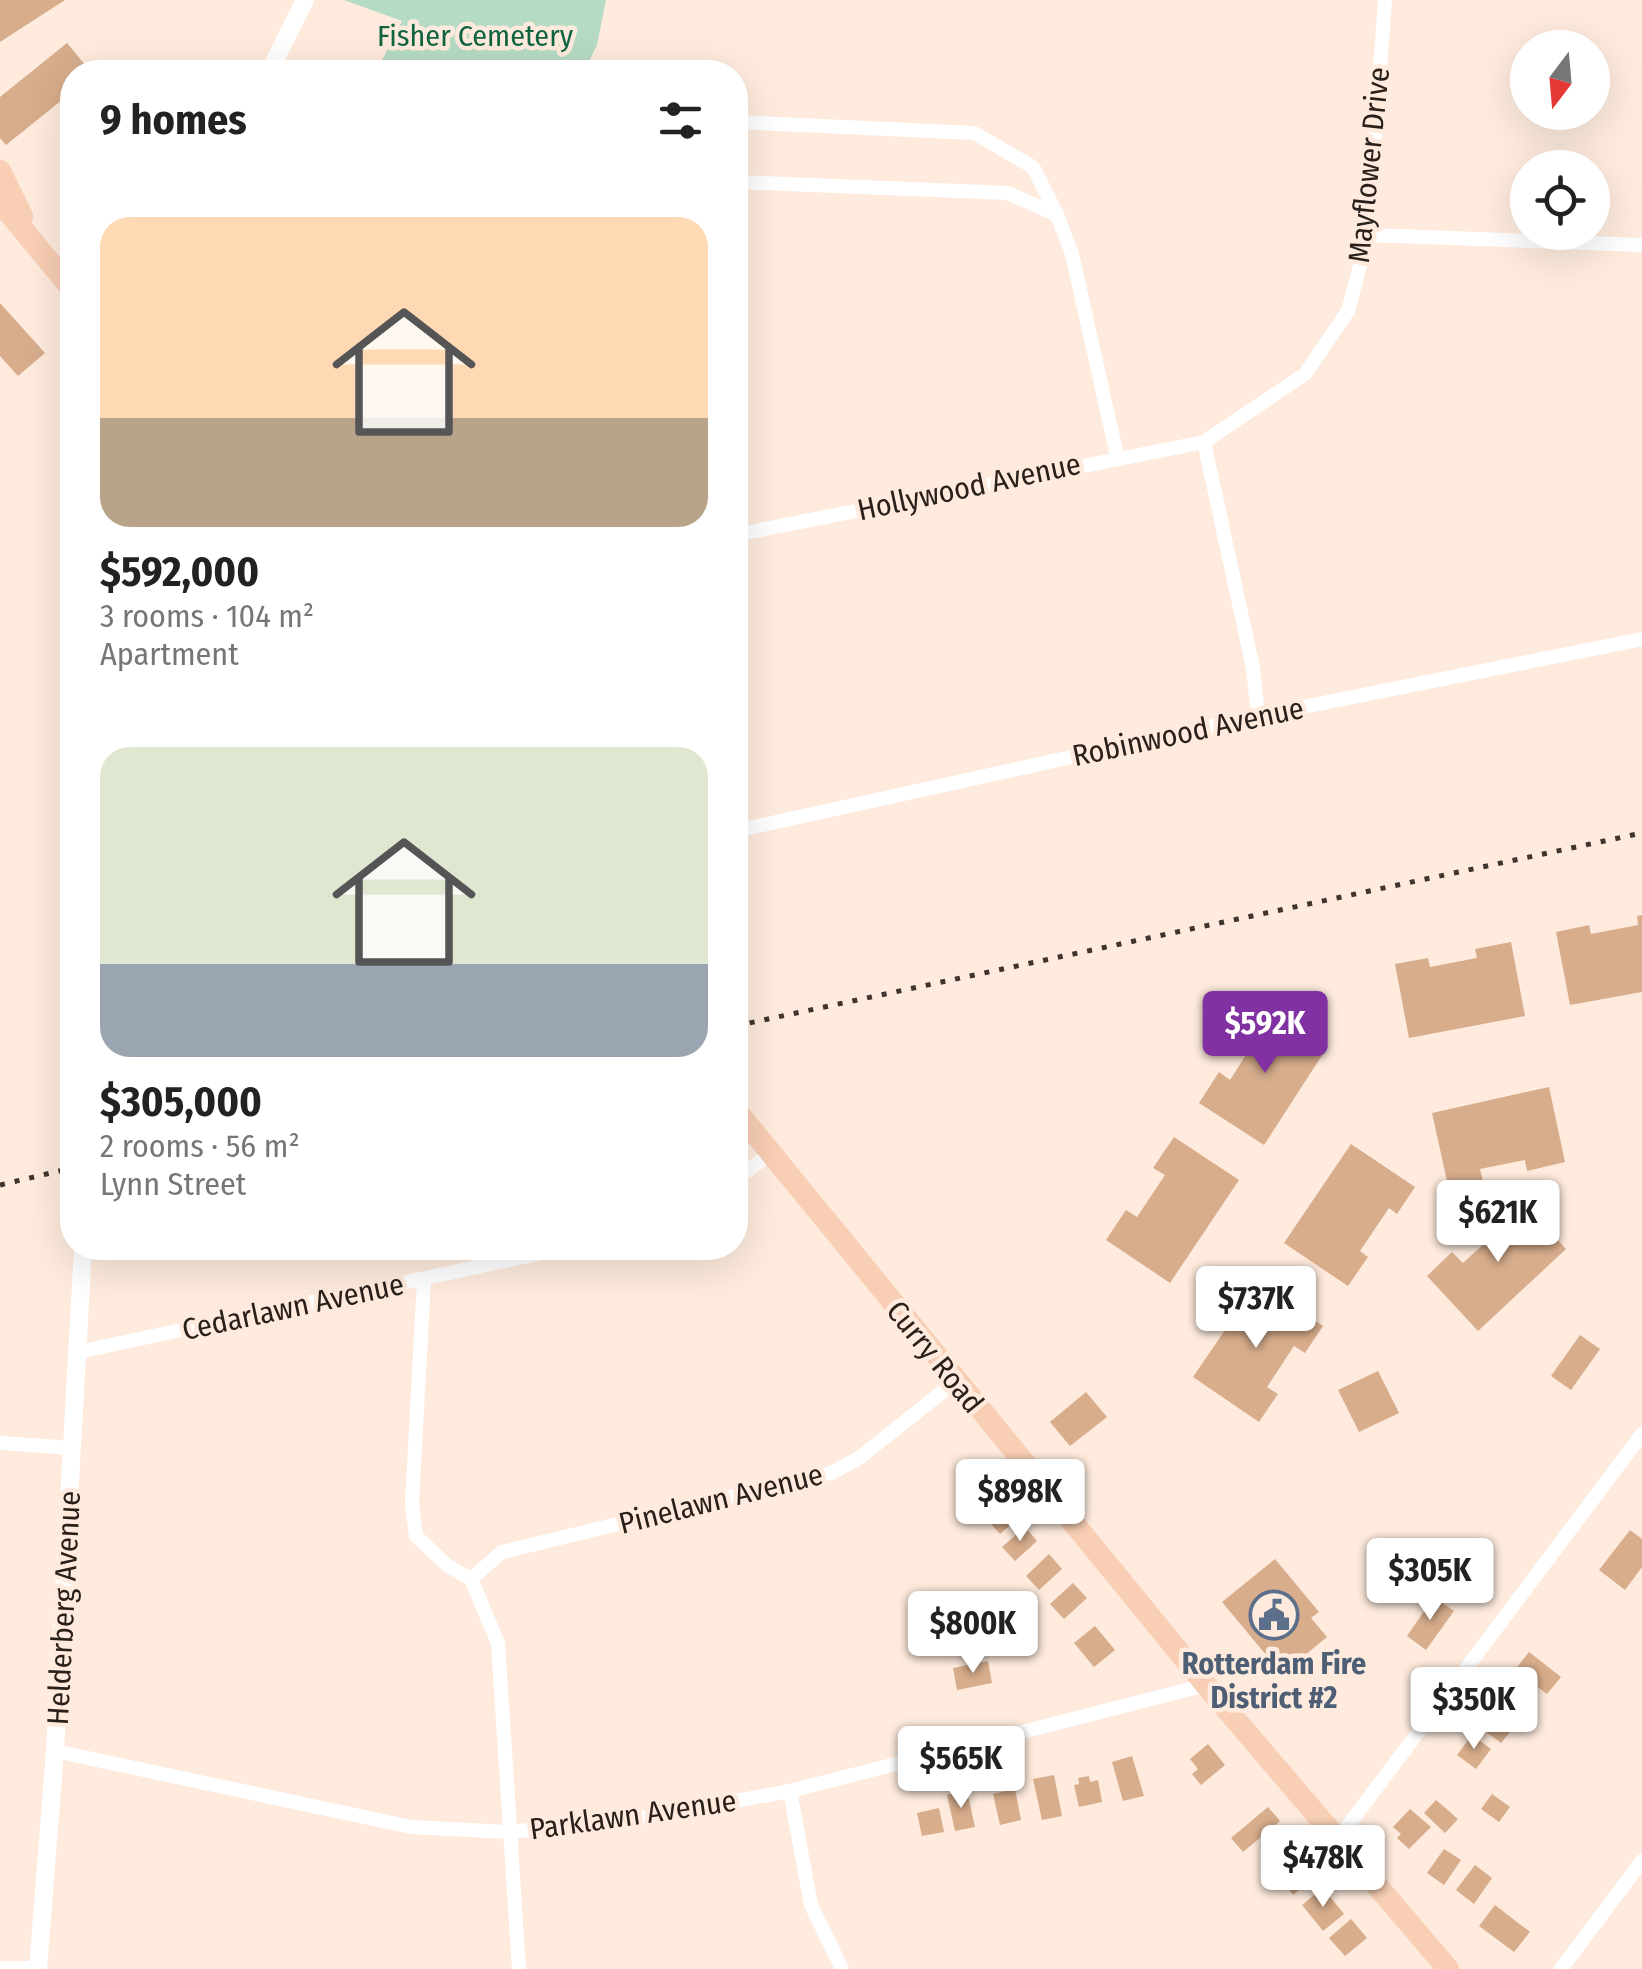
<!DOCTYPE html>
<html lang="en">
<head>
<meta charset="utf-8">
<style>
	body { margin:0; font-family:"Fira Sans Condensed",sans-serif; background:#f6f6f6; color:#222; height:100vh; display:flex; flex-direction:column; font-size:38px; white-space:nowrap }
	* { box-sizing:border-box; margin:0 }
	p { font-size:32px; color:#767676 }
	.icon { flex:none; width:55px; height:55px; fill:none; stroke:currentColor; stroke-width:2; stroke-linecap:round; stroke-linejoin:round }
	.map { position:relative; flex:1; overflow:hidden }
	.details { position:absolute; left:60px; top:60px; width:688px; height:1200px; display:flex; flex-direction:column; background:#fff; border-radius:40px; box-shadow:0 10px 40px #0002 }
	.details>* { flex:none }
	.needle { width:65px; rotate:196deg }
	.buttons { position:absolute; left:1510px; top:30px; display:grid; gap:20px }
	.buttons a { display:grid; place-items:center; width:100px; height:100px; border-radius:50%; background:#fff; box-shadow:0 10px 40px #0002; font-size:50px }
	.price { position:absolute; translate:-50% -85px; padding:0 22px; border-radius:10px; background:#fff; color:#222; font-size:32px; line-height:65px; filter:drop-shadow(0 2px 5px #0008) }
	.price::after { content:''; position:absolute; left:50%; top:60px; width:30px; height:22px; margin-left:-15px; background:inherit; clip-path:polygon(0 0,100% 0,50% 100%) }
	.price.selected { background:#8131a2; color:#fff }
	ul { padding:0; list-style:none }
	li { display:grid; align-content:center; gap:20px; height:530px; padding:0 40px }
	li span { display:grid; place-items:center; height:310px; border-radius:30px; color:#555 }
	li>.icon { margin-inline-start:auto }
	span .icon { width:180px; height:180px; fill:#fffc; stroke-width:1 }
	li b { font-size:42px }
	h2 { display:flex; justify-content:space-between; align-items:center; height:120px; padding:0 40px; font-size:42px }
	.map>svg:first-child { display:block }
</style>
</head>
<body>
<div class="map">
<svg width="1642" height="1969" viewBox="0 0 1642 1969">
	<rect width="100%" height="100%" fill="#feebdd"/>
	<path fill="#b6dbc4" d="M 344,0 L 606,0 L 597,45 L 584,72 L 376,72 L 402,21 Z"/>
	<g fill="#d7ad8c">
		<path d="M 0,0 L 65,0 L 0,42 Z"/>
		<path d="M 67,43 L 91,72 L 72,72 L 72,92 L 6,145 L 0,138 L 0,97 Z"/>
		<path d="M 0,303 L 45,353 L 18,376 L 0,356 Z"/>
		<path d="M 1642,915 L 1642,992 L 1570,1005 L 1556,932 L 1589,925 L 1591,934 L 1638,925 L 1637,916 Z"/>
		<path d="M 1511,942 L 1525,1016 L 1409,1038 L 1395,964 L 1428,958 L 1430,967 L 1477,958 L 1475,949 Z"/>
		<path d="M 1263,1004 L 1328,1046 L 1264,1145 L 1199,1103 L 1219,1072 L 1230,1080 L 1256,1039 L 1245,1032 Z"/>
		<path d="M 1549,1087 L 1565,1162 L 1527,1171 L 1525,1160 L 1480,1169 L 1483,1182 L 1449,1190 L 1432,1113 Z"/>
		<path d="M 1174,1137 L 1239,1180 L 1170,1283 L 1106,1240 L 1126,1210 L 1137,1217 L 1165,1175 L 1153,1168 Z"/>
		<path d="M 1351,1144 L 1415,1187 L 1397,1214 L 1389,1208 L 1360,1251 L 1368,1257 L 1348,1286 L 1284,1243 Z"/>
		<path d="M 1516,1195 L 1566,1249 L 1478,1331 L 1427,1276 L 1452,1252 L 1463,1263 L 1502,1227 L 1493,1217 Z"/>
		<path d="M 1258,1282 L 1323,1326 L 1305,1353 L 1294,1346 L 1267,1387 L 1278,1394 L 1259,1422 L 1193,1377 Z"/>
		<path d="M 1580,1335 L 1600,1349 L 1571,1390 L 1551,1376 Z"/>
		<path d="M 1378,1371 L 1399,1413 L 1359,1432 L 1338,1390 Z"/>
		<path d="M 1086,1392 L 1107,1417 L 1070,1446 L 1050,1422 Z"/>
		<path d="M 999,1499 L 1017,1519 L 1000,1534 L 982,1514 Z"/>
		<path d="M 1025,1527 L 1037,1541 L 1015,1561 L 1002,1547 Z"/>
		<path d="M 1630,1530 L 1642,1539 L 1642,1567 L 1625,1590 L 1599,1570 Z"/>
		<path d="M 1049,1554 L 1062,1569 L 1039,1590 L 1026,1576 Z"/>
		<path d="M 1275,1559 L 1319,1612 L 1311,1618 L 1327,1637 L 1282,1674 L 1222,1602 Z"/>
		<path d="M 1073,1583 L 1087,1598 L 1064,1619 L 1050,1604 Z"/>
		<path d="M 1434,1597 L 1454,1611 L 1426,1650 L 1407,1636 Z"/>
		<path d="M 1095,1626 L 1115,1650 L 1094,1667 L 1074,1643 Z"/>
		<path d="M 1529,1652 L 1561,1677 L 1547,1694 L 1515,1670 Z"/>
		<path d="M 988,1661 L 992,1683 L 957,1690 L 953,1668 Z"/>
		<path d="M 1486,1706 L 1514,1727 L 1501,1743 L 1473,1722 Z"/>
		<path d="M 1472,1735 L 1491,1749 L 1476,1769 L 1457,1755 Z"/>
		<path d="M 1208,1744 L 1225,1765 L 1201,1785 L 1192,1774 L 1198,1769 L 1190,1759 Z"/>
		<path d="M 1132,1756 L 1144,1796 L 1123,1801 L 1112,1762 Z"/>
		<path d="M 1054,1775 L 1062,1816 L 1042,1820 L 1033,1779 Z"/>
		<path d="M 1089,1776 L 1090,1782 L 1098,1780 L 1102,1802 L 1079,1807 L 1074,1785 L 1079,1784 L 1078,1778 Z"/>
		<path d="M 1015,1789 L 1021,1820 L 1000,1825 L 993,1794 Z"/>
		<path d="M 967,1791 L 975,1827 L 955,1831 L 947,1795 Z"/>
		<path d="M 1492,1794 L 1510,1807 L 1499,1822 L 1481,1809 Z"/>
		<path d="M 1436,1800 L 1458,1819 L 1445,1833 L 1424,1813 Z"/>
		<path d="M 1268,1807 L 1280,1821 L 1243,1852 L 1231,1838 Z"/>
		<path d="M 939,1808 L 944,1832 L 922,1836 L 917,1813 Z"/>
		<path d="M 1410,1809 L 1431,1827 L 1409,1849 L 1397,1838 L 1401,1834 L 1393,1827 Z"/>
		<path d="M 1444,1849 L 1461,1860 L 1444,1885 L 1427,1873 Z"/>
		<path d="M 1295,1856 L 1314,1878 L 1293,1895 L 1275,1873 Z"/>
		<path d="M 1475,1865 L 1492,1878 L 1474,1904 L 1456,1890 Z"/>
		<path d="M 1323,1888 L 1344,1914 L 1323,1931 L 1302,1905 Z"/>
		<path d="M 1495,1905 L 1530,1932 L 1514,1952 L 1479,1926 Z"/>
		<path d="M 1351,1919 L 1367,1938 L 1345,1956 L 1329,1938 Z"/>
	</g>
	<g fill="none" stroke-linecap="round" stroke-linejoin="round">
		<g stroke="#fff" stroke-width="14">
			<path d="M 735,122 L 974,133 L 1033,167 L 1057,215 L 1008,193 L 735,182"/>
			<path d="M 1057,215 L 1072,254 L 1117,456"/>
			<path d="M 1368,235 L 1642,245"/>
			<path d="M 1204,442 L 1253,668 L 1258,716"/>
			<path d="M 735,535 L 1204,442 L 1305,374 L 1348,311 L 1368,235 L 1385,0"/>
			<path d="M 735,831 L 1258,716 L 1642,639"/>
			<path d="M 735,1180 L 771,1153"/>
			<path d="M 424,1279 L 412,1503 L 416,1536 L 448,1566 L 471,1579 L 498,1643 L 519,1969"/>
			<path d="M 78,1352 L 566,1248"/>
			<path d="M 0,1443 L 73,1448"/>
			<path d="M 471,1579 L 502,1552 L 831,1473 L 859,1458 L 955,1382"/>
			<path d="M 55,1751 L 411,1827 L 508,1832 L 631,1820 L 790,1791 L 1206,1685"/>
			<path d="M 790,1791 L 811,1905 L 842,1969"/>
			<path d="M 1338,1839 L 1642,1434"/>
			<path d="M 0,1968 L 38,1968"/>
			<path d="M 1561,1969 L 1642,1861"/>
		</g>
		<g stroke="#fff" stroke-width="18">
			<path d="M 269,72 L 305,0"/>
			<path d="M 38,1969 L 55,1751 L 83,1248"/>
		</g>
		<g stroke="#f8ceb4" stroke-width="22">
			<path d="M 0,171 L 22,216"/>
			<path d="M 0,202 L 72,289"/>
			<path d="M 735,1109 L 1206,1685 L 1448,1969"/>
		</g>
		<g stroke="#3f352e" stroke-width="5" stroke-dasharray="5 10" stroke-linecap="butt">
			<path d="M 735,1026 L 1642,833"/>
			<path d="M 0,1185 L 72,1168"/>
		</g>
	</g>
	<defs>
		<g id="civic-ring" transform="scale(2.5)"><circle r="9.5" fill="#feebdd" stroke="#5c6f8a" stroke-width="1.5"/><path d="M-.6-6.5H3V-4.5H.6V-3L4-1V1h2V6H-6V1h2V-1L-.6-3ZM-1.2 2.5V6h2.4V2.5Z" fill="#5c6f8a"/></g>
	</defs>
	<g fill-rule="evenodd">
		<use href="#civic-ring" x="1274" y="1615"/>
	</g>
	<g text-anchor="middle" stroke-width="9" stroke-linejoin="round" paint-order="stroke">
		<g font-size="30" fill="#10643f" stroke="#feebdd">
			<text x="475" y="46">Fisher Cemetery</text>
		</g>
		<g font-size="30" fill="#29201a" stroke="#feebdd">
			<text transform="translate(1369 165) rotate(-84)" y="10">Mayflower Drive</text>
			<text transform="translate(969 487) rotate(-12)" y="10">Hollywood Avenue</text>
			<text transform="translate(1188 732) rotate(-12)" y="10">Robinwood Avenue</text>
			<text transform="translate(293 1307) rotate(-12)" y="10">Cedarlawn Avenue</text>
			<text transform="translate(935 1357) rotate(51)" y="10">Curry Road</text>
			<text transform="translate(721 1499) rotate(-14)" y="10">Pinelawn Avenue</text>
			<text transform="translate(64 1608) rotate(-87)" y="10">Helderberg Avenue</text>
			<text transform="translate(633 1815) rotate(-8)" y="10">Parklawn Avenue</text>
		</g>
		<g font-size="30" font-weight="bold" fill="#4e5e75" stroke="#feebdd">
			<text x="1274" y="1674">Rotterdam Fire<tspan x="1274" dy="34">District #2</tspan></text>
		</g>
	</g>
</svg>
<div class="buttons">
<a><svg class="needle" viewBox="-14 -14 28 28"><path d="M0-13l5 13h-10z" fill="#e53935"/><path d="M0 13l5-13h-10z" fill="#767676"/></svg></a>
<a><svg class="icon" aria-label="locate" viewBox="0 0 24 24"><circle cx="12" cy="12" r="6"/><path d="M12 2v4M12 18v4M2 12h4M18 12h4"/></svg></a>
</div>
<b class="price selected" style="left:1265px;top:1076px">$592K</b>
<b class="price" style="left:1498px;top:1265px">$621K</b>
<b class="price" style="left:1256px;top:1351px">$737K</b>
<b class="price" style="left:1020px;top:1544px">$898K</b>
<b class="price" style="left:1430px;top:1623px">$305K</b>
<b class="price" style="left:973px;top:1676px">$800K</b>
<b class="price" style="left:1474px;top:1752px">$350K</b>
<b class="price" style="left:961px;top:1811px">$565K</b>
<b class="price" style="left:1323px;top:1910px">$478K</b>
<section class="details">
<h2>9 homes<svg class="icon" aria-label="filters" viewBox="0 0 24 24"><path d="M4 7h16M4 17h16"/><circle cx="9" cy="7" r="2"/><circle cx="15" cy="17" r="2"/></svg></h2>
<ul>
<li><span style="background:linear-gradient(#ffd9b3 65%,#b9a48a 0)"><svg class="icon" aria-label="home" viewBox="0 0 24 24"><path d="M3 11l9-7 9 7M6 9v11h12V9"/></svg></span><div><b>$592,000</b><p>3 rooms · 104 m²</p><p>Apartment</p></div></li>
<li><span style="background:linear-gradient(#dfe7d0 70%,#9aa5b1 0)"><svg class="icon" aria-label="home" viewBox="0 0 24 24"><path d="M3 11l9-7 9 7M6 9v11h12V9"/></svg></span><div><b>$305,000</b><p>2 rooms · 56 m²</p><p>Lynn Street</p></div></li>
</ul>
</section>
</div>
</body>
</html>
